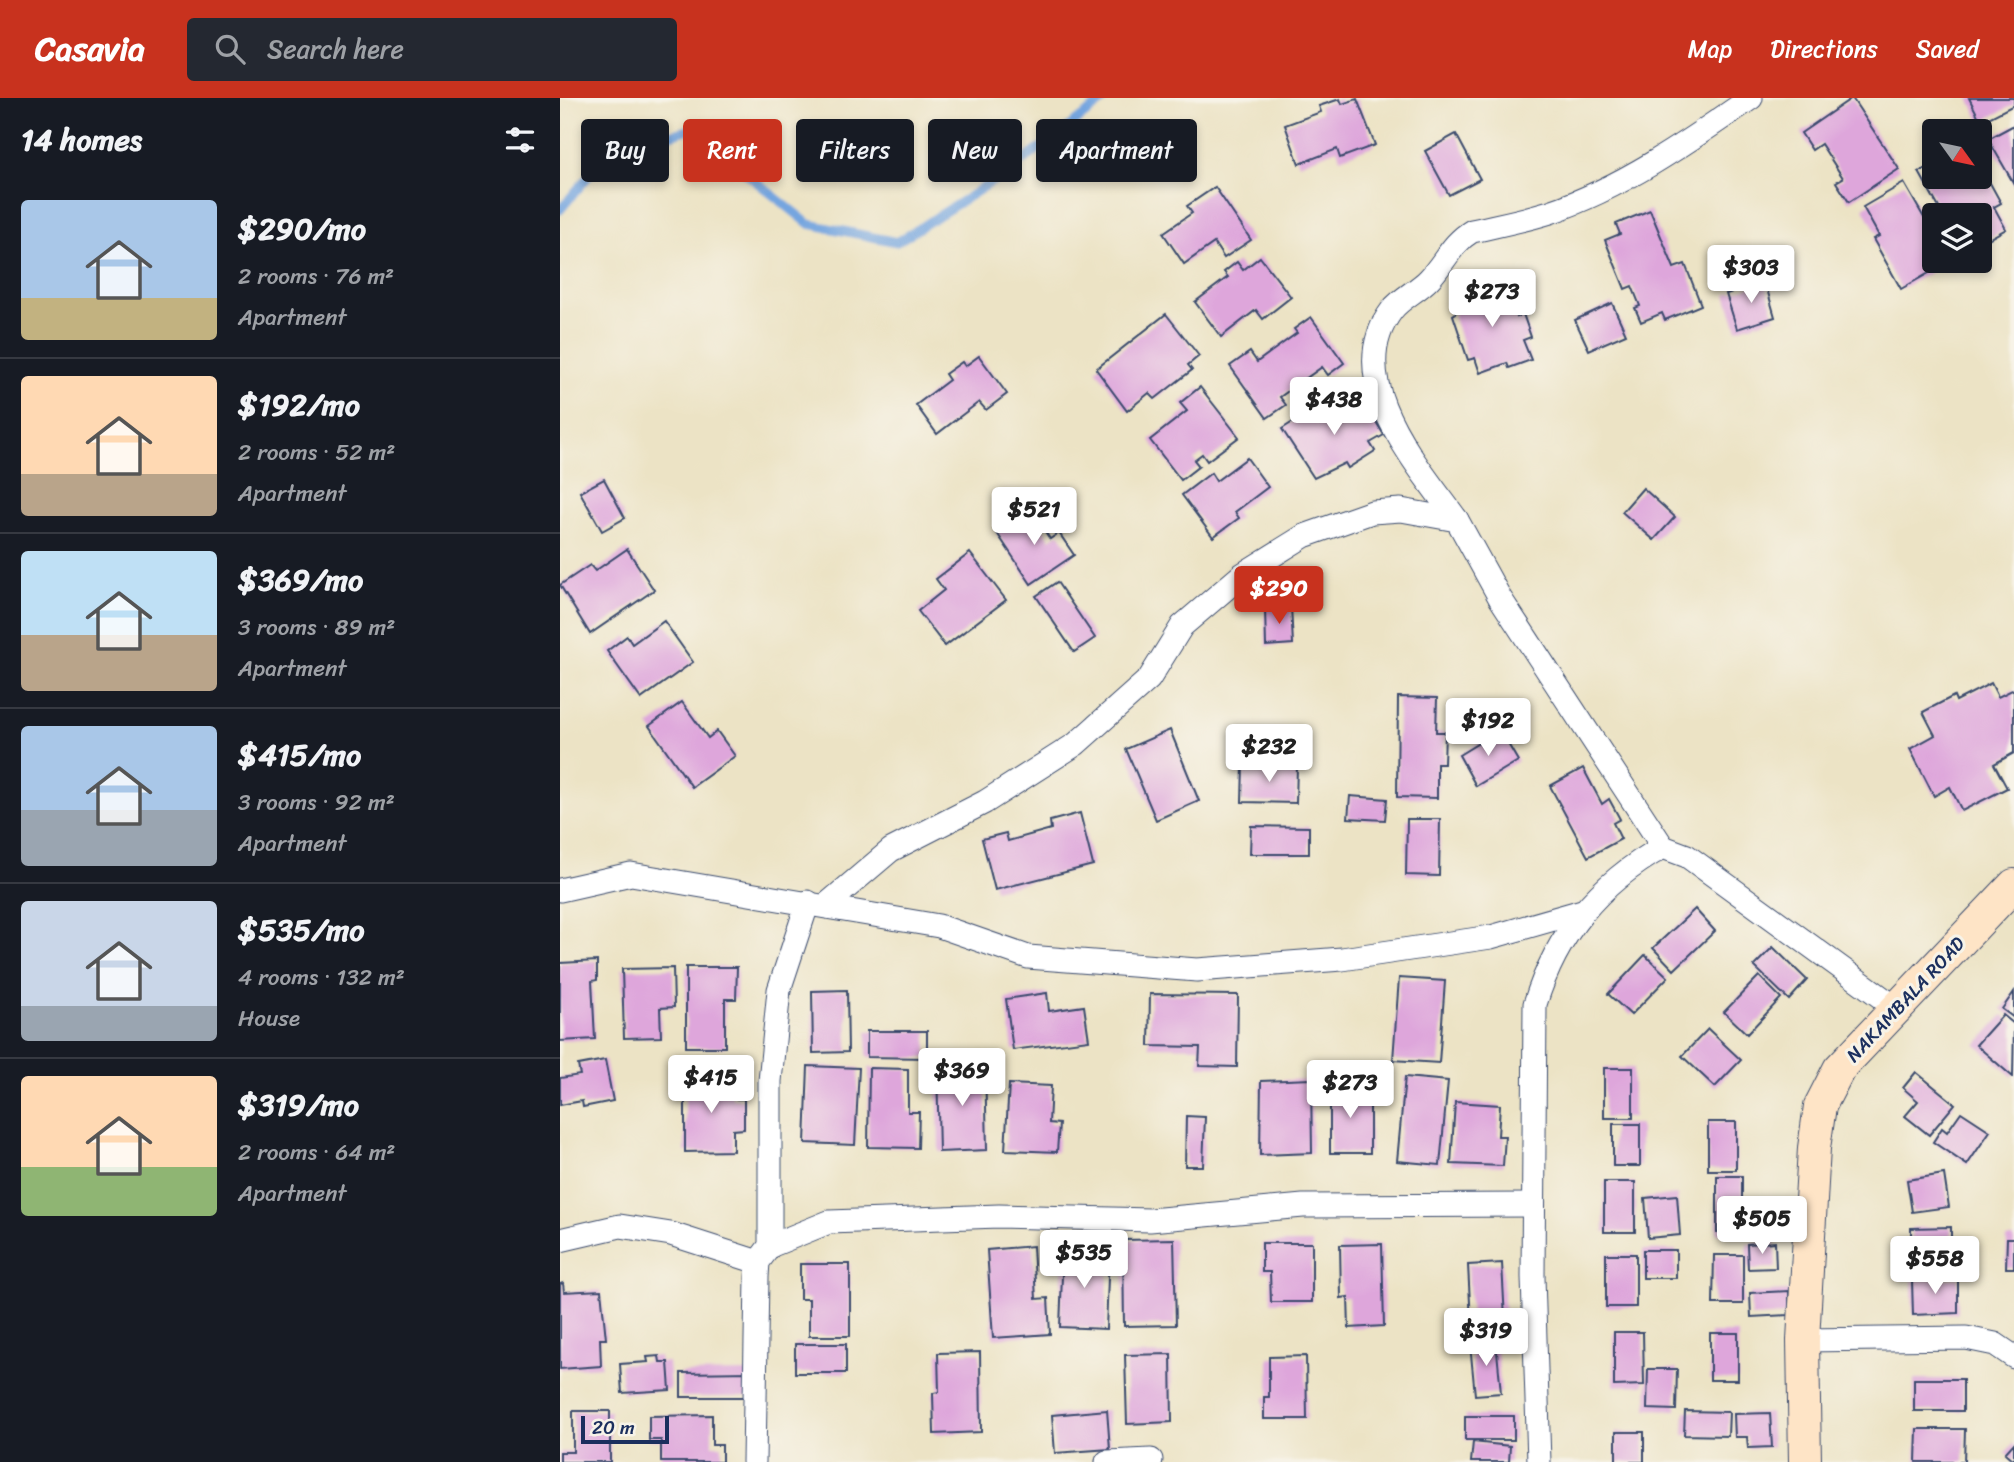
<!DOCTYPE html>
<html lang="en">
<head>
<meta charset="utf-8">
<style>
	body { margin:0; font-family:Sriracha,sans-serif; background:#242831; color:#f1f3f6; height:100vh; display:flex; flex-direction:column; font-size:26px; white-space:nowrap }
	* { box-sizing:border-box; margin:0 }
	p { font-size:23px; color:#9ea1a6 }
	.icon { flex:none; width:38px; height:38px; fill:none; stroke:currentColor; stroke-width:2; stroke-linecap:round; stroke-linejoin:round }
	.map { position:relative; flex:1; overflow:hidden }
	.sheet { display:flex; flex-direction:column; background:#171b24; width:560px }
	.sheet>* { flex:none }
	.banner { position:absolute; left:21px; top:21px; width:665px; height:63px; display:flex; gap:14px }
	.needle { width:46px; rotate:123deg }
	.controls { position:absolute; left:1362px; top:21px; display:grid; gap:14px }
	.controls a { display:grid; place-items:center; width:70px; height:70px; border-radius:7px; background:#171b24; box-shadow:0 4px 10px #0003; font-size:35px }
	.scale { position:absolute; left:21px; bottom:18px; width:88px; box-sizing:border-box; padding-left:7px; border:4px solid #1b2f5e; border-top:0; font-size:19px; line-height:24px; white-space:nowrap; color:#1b2f5e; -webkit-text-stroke:5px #f7f3e8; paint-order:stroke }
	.price { position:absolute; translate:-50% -60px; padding:0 16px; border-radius:7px; background:#fff; color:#222; font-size:23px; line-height:46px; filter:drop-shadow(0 2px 4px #0008) }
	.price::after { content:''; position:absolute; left:50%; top:42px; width:21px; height:16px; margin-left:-10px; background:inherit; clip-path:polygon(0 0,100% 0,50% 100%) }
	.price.on { background:#c8321e; color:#fff }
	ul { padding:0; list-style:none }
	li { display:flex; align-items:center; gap:21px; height:175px; padding:0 21px }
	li+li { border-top:2px solid #363941 }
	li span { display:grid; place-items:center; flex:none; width:196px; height:140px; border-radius:7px; color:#555 }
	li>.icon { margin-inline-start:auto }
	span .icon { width:84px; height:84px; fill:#fffc; stroke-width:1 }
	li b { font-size:30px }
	h2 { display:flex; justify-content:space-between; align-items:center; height:84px; padding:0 21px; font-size:30px }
	.tag { padding:0 24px; border-radius:7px; background:#171b24; box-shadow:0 4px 10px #0003; font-size:24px; line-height:63px }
	.tag.on { background:#c8321e; color:#fff }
	header { display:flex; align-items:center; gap:42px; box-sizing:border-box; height:98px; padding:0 35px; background:#c8321e; color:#fff }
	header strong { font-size:33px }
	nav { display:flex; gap:38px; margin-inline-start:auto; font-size:24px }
	.search { width:490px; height:63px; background:#242831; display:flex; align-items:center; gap:18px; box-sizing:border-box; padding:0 24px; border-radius:7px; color:#9ea1a6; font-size:26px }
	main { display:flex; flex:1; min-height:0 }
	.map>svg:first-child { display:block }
</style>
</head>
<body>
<header>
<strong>Casavia</strong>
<div class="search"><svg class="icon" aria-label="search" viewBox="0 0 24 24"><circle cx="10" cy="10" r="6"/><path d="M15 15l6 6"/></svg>Search here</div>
<nav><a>Map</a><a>Directions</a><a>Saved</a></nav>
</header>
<main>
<section class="sheet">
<h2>14 homes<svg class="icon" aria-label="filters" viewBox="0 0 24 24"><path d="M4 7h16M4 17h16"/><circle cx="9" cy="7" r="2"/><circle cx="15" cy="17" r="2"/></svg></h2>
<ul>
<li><span style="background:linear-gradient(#a9c7e8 70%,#c2b280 0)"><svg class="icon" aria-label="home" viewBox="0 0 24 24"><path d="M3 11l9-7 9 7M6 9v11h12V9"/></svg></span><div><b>$290/mo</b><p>2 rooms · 76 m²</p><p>Apartment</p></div></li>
<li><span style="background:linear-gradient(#ffd9b3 70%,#b9a48a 0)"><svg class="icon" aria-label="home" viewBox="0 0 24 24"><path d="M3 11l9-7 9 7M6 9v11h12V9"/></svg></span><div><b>$192/mo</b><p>2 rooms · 52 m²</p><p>Apartment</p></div></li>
<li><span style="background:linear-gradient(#bfe0f5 60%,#b9a48a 0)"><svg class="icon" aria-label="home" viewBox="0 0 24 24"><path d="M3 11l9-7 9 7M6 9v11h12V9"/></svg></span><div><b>$369/mo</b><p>3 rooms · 89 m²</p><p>Apartment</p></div></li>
<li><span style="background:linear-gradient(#a9c7e8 60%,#9aa5b1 0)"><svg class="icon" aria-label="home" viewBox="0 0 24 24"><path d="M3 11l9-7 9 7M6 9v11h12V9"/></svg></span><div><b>$415/mo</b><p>3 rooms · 92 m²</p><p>Apartment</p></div></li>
<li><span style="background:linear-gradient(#c9d6e8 75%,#9aa5b1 0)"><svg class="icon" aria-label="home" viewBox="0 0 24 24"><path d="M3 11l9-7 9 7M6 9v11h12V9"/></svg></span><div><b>$535/mo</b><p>4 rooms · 132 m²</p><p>House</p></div></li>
<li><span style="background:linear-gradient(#ffd9b3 65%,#8fb573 0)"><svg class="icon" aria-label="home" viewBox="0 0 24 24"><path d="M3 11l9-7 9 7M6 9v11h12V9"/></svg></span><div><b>$319/mo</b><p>2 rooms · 64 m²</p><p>Apartment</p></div></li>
</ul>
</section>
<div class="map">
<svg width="1454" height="1364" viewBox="0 0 1454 1364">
	<rect width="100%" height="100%" fill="#f7f3e8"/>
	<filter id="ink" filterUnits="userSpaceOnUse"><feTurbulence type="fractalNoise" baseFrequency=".0143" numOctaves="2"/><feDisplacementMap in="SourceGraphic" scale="14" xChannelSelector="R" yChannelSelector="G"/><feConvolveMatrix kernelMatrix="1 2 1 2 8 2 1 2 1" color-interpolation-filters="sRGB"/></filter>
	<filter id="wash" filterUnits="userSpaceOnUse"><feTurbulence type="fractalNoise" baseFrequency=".00686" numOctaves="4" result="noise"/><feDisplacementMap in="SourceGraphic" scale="28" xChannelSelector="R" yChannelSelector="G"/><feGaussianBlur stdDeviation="1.57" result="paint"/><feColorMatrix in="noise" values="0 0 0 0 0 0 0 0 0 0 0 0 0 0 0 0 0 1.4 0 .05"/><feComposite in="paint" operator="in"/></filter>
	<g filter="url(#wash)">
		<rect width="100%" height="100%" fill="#ece3c5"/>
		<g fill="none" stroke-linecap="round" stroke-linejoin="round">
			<path stroke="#75a5df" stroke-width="9" d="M 0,112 L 47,56 L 130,31 L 249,126 L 337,144 L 448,74 L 547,0"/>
		</g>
		<g id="blocks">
			<g fill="#dea6db">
				<path d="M 1292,0 L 1339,71 L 1289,104 L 1276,84 L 1283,80 L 1261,46 L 1252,52 L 1241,35 Z"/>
				<path d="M 1409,0 L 1454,0 L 1454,7 L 1421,24 Z"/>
				<path d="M 780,1 L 782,6 L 797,1 L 815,47 L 780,60 L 777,51 L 739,66 L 725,27 L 761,14 L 759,8 Z"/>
				<path d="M 1454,27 L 1454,86 L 1428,41 Z"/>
				<path d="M 896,36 L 920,81 L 889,97 L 865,53 Z"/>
				<path d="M 1419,65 L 1441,105 L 1434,109 L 1446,131 L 1419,146 L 1419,117 L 1383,117 L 1359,74 L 1374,66 L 1374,79 L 1419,79 Z"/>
				<path d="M 1344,85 L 1374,137 L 1374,163 L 1390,163 L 1341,191 L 1313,141 L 1319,138 L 1303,109 Z"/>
				<path d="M 655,89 L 691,142 L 664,160 L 654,145 L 624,166 L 603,135 L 632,115 L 627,108 Z"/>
				<path d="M 1090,112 L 1114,170 L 1125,166 L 1141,207 L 1105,222 L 1102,215 L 1081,224 L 1075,210 L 1080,208 L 1072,188 L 1065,191 L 1045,142 L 1060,136 L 1056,126 Z"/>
				<path d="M 700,159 L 731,199 L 703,221 L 696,212 L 661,239 L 635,204 L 668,179 L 664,174 L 677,164 L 683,172 Z"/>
				<path d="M 944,184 L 957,219 L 963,216 L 971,239 L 963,242 L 971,262 L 949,270 L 947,265 L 920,275 L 915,260 L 908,262 L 893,217 L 896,215 L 892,202 Z"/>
				<path d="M 1205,184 L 1215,219 L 1177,231 L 1166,196 Z"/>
				<path d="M 1052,205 L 1066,236 L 1029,252 L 1015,222 Z"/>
				<path d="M 606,216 L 639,258 L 628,267 L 632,272 L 595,301 L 589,295 L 567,313 L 536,271 Z"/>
				<path d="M 751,219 L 784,265 L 768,277 L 762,269 L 720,299 L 726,307 L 707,320 L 670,268 L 690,254 L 697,264 L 737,235 L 734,231 Z"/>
				<path d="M 419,258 L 447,296 L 426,312 L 419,304 L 377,336 L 356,307 L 389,282 L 385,276 L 402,264 L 405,268 Z"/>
				<path d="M 640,289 L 679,339 L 647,363 L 642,356 L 634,362 L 639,368 L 621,382 L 590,342 L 627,313 L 620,305 Z"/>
				<path d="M 769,301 L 778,316 L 802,301 L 824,337 L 810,345 L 815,353 L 788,370 L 785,365 L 754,380 L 722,331 Z"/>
				<path d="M 687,360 L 708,389 L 675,414 L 679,420 L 653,439 L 622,397 L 651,375 L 656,383 Z"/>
				<path d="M 44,381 L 65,420 L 42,433 L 20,394 Z"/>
				<path d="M 1083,390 L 1115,419 L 1094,442 L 1062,414 Z"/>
				<path d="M 471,412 L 490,441 L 499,435 L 514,457 L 471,486 L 437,435 Z"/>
				<path d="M 67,451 L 94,492 L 30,536 L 0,487 L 30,467 L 35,473 Z"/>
				<path d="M 410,455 L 446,502 L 385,548 L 358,513 L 384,492 L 376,481 Z"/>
				<path d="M 497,484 L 535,540 L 514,554 L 476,498 Z"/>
				<path d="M 731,508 L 733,546 L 706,548 L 705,510 Z"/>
				<path d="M 104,523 L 133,564 L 81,601 L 47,553 L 67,538 L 72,546 Z"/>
				<path d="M 1431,585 L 1438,599 L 1454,591 L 1454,655 L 1434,666 L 1447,690 L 1402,713 L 1390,689 L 1374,698 L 1350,651 L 1375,637 L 1363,614 L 1394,598 L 1396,603 Z"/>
				<path d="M 838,599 L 877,600 L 876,634 L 885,634 L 884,666 L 877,666 L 877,700 L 837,699 Z"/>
				<path d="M 122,604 L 148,640 L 157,633 L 175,658 L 132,689 L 89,628 Z"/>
				<path d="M 610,632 L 639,703 L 596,722 L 566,651 Z"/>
				<path d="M 940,632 L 958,663 L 916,688 L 899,657 Z"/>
				<path d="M 683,666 L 737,668 L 736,705 L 682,704 Z"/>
				<path d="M 1023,670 L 1042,706 L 1049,701 L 1060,721 L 1053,725 L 1061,741 L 1028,759 L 990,688 Z"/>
				<path d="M 790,698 L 827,701 L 825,722 L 788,720 Z"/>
				<path d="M 520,715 L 533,767 L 435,792 L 422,741 L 446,735 L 448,743 L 491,731 L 490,723 Z"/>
				<path d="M 847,721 L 880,721 L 879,778 L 846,777 Z"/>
				<path d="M 691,728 L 749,729 L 749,756 L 690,756 Z"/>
				<path d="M 1135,811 L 1155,833 L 1114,872 L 1093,850 Z"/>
				<path d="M 1213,849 L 1247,882 L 1229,902 L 1194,868 Z"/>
				<path d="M 1085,857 L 1108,879 L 1071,917 L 1048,896 Z"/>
				<path d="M 37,863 L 37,882 L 32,883 L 35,941 L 0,943 L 0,865 Z"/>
				<path d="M 126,869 L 177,869 L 176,901 L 165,901 L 165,949 L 126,949 Z"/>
				<path d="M 113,870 L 114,909 L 100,910 L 101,939 L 64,940 L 62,871 Z"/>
				<path d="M 1199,878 L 1221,900 L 1187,936 L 1164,914 Z"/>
				<path d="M 839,880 L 885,883 L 879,965 L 833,962 Z"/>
				<path d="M 287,892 L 288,954 L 253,955 L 252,893 Z"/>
				<path d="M 1454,894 L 1454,920 L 1442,911 Z"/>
				<path d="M 487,895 L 489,913 L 524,908 L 529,942 L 453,952 L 446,901 Z"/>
				<path d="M 590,896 L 678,897 L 677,969 L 639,968 L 640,949 L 589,948 Z"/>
				<path d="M 1443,917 L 1454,926 L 1453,979 L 1416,947 Z"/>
				<path d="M 1148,931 L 1181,962 L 1155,989 L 1122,958 Z"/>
				<path d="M 307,933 L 367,933 L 367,960 L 307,959 Z"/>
				<path d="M 45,962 L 53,1003 L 23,1009 L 22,1003 L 0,1007 L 0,980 L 20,977 L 18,967 Z"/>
				<path d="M 425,965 L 427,1052 L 379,1054 L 377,967 Z"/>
				<path d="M 248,968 L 299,970 L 295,1047 L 245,1045 Z"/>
				<path d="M 309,970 L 348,971 L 348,1014 L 359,1014 L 358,1050 L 308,1049 Z"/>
				<rect x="1044" y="970" width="29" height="50"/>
				<path d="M 1356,974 L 1395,1006 L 1369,1037 L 1345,1018 L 1358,1003 L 1343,990 Z"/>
				<path d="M 845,979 L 888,983 L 880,1067 L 837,1063 Z"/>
				<path d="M 172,980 L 172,1001 L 184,1001 L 184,1031 L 173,1032 L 173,1053 L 125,1054 L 125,981 Z"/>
				<path d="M 751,981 L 752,1055 L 700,1057 L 701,983 Z"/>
				<path d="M 449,986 L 491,988 L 489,1025 L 499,1026 L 497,1054 L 445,1052 Z"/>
				<path d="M 810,989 L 810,1055 L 770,1055 L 770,990 Z"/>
				<path d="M 895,1004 L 940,1007 L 938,1038 L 945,1038 L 943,1068 L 891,1066 Z"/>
				<path d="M 1401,1014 L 1430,1033 L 1407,1067 L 1373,1044 L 1382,1030 L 1387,1034 Z"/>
				<path d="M 626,1018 L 645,1019 L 643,1068 L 625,1068 Z"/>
				<rect x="1148" y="1024" width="28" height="48"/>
				<rect x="1053" y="1026" width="27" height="42"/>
				<path d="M 1384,1076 L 1389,1109 L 1352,1114 L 1347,1082 Z"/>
				<rect x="1157" y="1078" width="25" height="57"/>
				<rect x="1044" y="1084" width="31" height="50"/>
				<path d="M 1117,1097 L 1120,1137 L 1088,1140 L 1085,1100 Z"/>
				<path d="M 1391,1129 L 1391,1161 L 1351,1161 L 1351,1130 Z"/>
				<path d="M 1447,1140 L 1454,1140 L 1454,1170 L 1446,1170 Z"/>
				<path d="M 614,1141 L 616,1227 L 564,1228 L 563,1142 Z"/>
				<path d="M 1215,1144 L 1216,1170 L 1188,1171 L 1187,1146 Z"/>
				<path d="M 702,1145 L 752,1145 L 752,1204 L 711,1204 L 710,1174 L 702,1174 Z"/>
				<path d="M 822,1146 L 824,1228 L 789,1230 L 788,1199 L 781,1200 L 780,1147 Z"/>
				<path d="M 473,1148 L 476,1201 L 488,1200 L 490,1236 L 433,1240 L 427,1152 Z"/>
				<path d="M 503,1152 L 549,1154 L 546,1231 L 500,1229 Z"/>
				<rect x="1083" y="1152" width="33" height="28"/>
				<rect x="1046" y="1156" width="30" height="53"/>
				<path d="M 1154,1157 L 1183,1157 L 1183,1206 L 1153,1206 Z"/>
				<path d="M 942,1165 L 945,1222 L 911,1224 L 908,1167 Z"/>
				<path d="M 240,1166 L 290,1166 L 290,1238 L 249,1238 L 249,1201 L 240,1201 Z"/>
				<path d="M 1398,1180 L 1398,1215 L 1353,1217 L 1352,1182 Z"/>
				<path d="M 3,1185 L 4,1194 L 41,1192 L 46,1241 L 40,1241 L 41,1268 L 0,1271 L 0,1186 Z"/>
				<path d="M 1229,1193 L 1229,1217 L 1191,1219 L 1190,1195 Z"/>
				<path d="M 1054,1234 L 1083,1234 L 1084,1287 L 1054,1288 Z"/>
				<rect x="1150" y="1235" width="28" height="47"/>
				<path d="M 936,1243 L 941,1295 L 915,1297 L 910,1246 Z"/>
				<rect x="235" y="1246" width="51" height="29"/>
				<path d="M 420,1254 L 421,1334 L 374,1336 L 373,1295 L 379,1294 L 378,1255 Z"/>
				<path d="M 611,1256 L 612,1324 L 567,1326 L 565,1257 Z"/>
				<path d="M 99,1258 L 100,1264 L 108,1264 L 110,1292 L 62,1295 L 60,1266 L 88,1264 L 87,1259 Z"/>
				<path d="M 746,1258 L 747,1321 L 704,1321 L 704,1299 L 709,1299 L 709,1259 Z"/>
				<path d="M 1088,1271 L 1117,1271 L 1116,1312 L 1087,1311 Z"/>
				<path d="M 192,1274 L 192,1299 L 121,1299 L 121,1275 Z"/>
				<rect x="1354" y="1281" width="49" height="32"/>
				<path d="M 547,1312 L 550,1351 L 495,1355 L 492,1317 Z"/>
				<path d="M 13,1313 L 50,1313 L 50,1364 L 0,1364 L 0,1354 L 13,1354 Z"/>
				<path d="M 1125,1313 L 1169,1314 L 1168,1338 L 1124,1337 Z"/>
				<path d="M 1210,1315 L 1212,1349 L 1188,1350 L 1187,1339 L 1175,1339 L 1174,1316 Z"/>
				<path d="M 152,1317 L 152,1347 L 162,1347 L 162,1364 L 101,1364 L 101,1342 L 89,1342 L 89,1318 Z"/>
				<rect x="905" y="1318" width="49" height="24"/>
				<path d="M 1357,1331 L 1405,1331 L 1404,1364 L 1356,1364 Z"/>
				<rect x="1056" y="1334" width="28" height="30"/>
				<path d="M 913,1344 L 950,1348 L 949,1364 L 911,1364 Z"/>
				<path d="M 1454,1345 L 1454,1363 L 1445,1355 Z"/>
			</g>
		</g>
	</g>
	<g filter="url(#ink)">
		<use href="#blocks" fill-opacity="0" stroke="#3a4a6d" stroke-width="2"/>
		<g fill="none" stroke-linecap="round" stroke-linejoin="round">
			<g stroke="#3a4a6d" stroke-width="25">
				<g id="minor">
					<path d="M 897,422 C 857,366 780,281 832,212 C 841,200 859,192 869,181 C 885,164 892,145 912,133 C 938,127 965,122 990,114 C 1062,90 1129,43 1191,0"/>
					<path d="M 0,792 L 71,776 L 379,828 L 468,859 L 637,872 L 782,861 L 931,839 L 1022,813"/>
					<path d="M 265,808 L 331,752 L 425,704 L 516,646 L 589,581 L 622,528 L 683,476 L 744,438 L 812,414 L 841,412 L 897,422 L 940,500 L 1103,749"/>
					<path d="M 0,1142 L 60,1128 L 111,1136 L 198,1164"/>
					<path d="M 210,1148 L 269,1124 L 439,1118 L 590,1122 L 743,1108 L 973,1107"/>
					<path d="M 1243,1242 L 1406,1240 L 1435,1246 L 1454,1259"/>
					<path d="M 194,1364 L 197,1179 L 198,1164 L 210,1148 L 210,983 L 219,892 L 248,804"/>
					<path d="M 547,1364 L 591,1362"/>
					<path d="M 979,1364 L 973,1179 L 975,906 C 997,835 1038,786 1103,749 L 1127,758 L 1336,910"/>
				</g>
			</g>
			<g stroke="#3a4a6d" stroke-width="34">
				<path id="secondary" d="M 1245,1364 L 1243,1242 L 1254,1050 L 1260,1008 L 1279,971 L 1454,787"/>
			</g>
			<use href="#minor" stroke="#fff" stroke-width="23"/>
			<use href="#secondary" stroke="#fee4c6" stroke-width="32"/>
		</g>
	</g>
	<g text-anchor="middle" stroke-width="6" stroke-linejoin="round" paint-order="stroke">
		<g font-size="19" fill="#1b2f5e" stroke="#f7f3e8">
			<text transform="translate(1345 901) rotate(-47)" y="7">NAKAMBALA ROAD</text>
		</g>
	</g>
</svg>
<div class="controls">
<a><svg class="needle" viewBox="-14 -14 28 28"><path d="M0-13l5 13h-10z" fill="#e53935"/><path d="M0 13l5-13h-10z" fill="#9ea1a6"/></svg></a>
<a><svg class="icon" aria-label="layers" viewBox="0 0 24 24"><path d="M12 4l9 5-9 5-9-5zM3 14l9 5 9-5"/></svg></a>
</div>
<div class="scale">20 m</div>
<b class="price" style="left:1191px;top:207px">$303</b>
<b class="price" style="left:932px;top:231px">$273</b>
<b class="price" style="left:774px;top:339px">$438</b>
<b class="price" style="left:474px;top:449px">$521</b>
<b class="price on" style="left:719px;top:528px">$290</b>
<b class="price" style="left:928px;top:660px">$192</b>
<b class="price" style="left:709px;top:686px">$232</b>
<b class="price" style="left:402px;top:1010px">$369</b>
<b class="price" style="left:151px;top:1017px">$415</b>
<b class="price" style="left:790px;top:1022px">$273</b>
<b class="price" style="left:1202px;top:1158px">$505</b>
<b class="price" style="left:524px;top:1192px">$535</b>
<b class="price" style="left:1375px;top:1198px">$558</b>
<b class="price" style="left:926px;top:1270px">$319</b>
<div class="banner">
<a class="tag">Buy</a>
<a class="tag on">Rent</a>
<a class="tag">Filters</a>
<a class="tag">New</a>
<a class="tag">Apartment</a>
</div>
</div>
</main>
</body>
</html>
